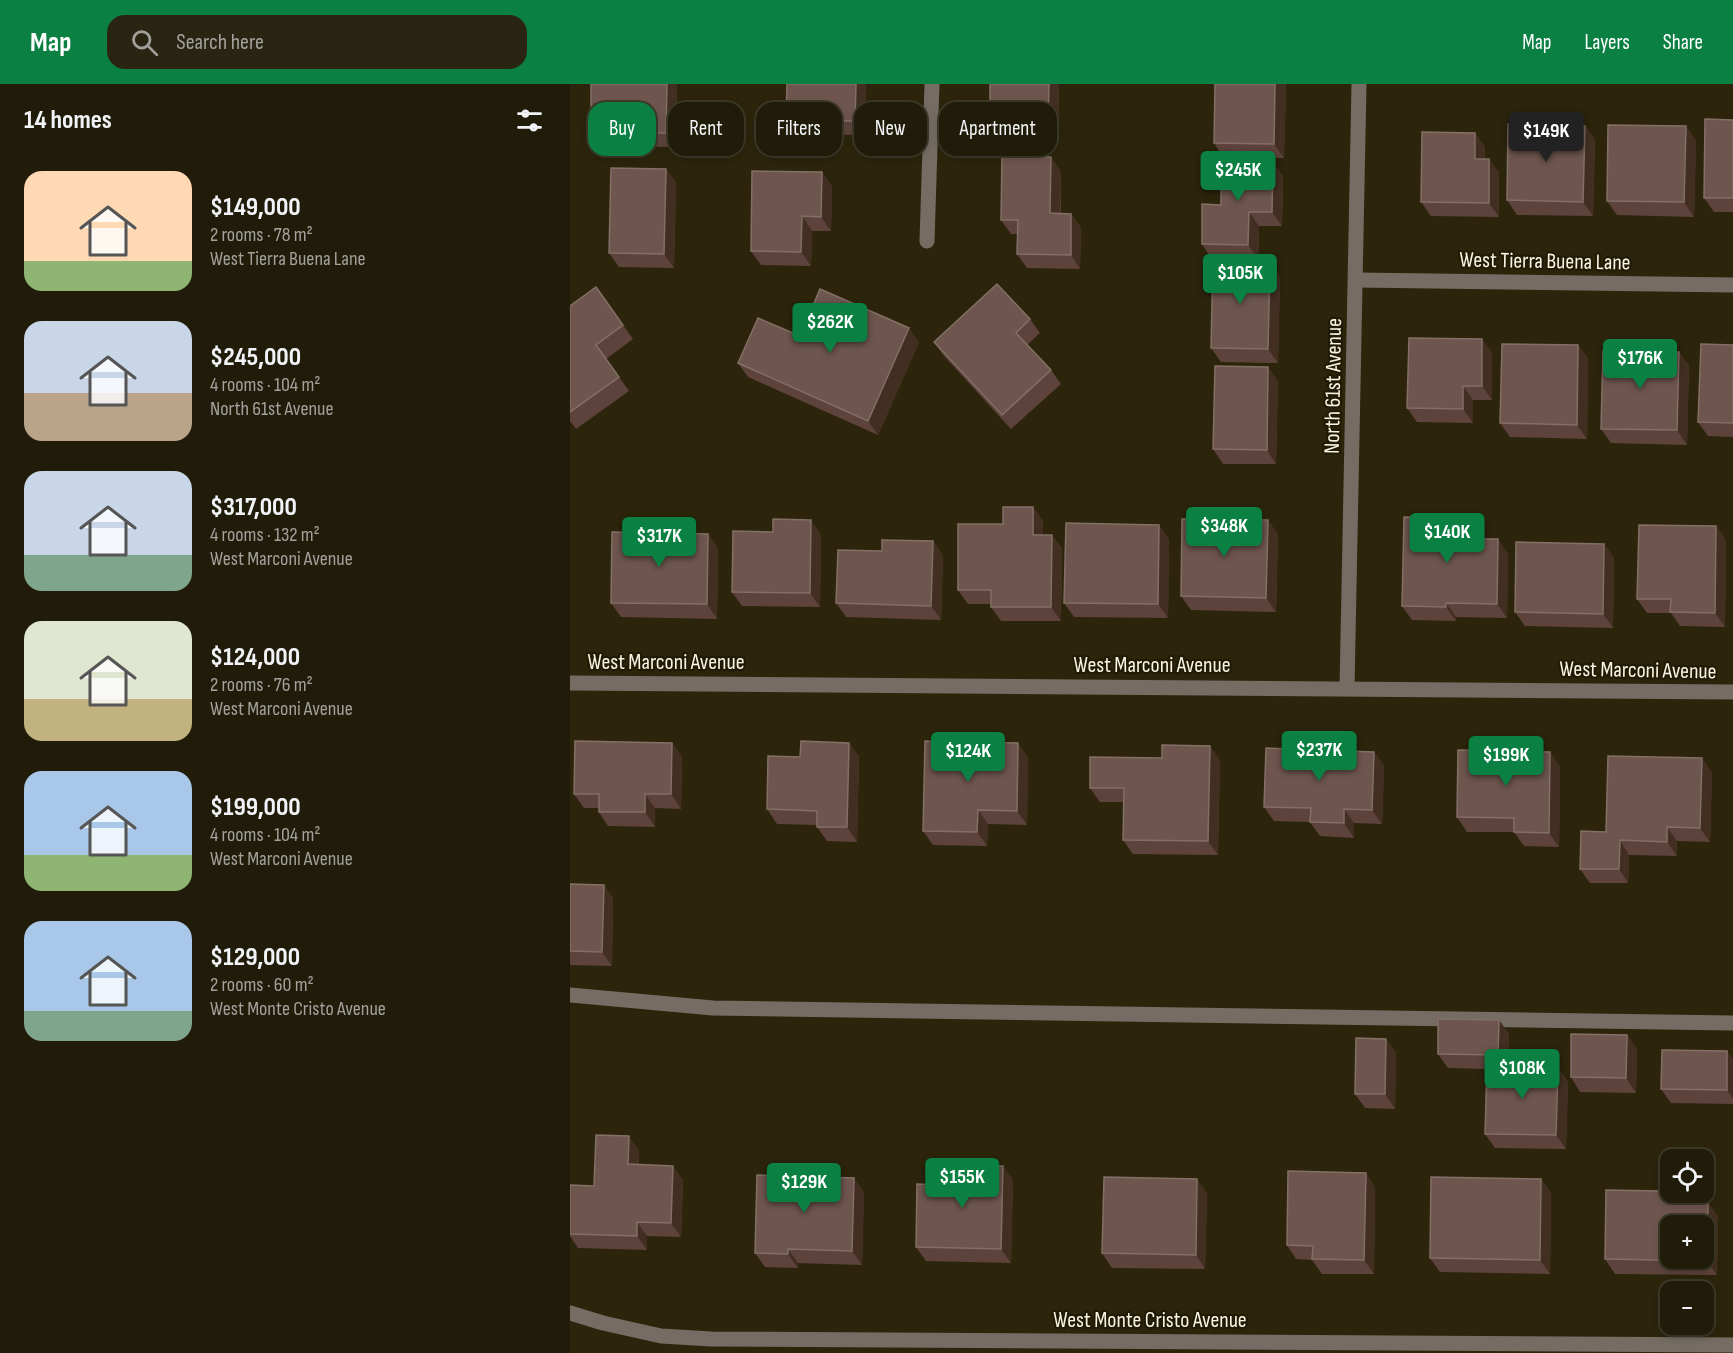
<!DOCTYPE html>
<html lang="en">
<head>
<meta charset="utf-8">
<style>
	body { margin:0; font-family:"Sofia Sans Condensed",sans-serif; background:#292512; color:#f1f3f6; height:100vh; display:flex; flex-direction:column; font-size:22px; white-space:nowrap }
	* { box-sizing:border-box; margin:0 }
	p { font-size:20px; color:#a2a19c }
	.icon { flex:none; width:33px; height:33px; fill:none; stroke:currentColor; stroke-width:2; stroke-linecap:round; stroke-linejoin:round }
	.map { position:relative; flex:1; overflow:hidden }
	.sheet { display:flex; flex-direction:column; background:#211c09; width:570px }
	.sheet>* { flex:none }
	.top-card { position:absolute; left:18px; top:18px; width:570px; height:54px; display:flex; gap:12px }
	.controls { position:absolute; left:1090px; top:1065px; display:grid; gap:12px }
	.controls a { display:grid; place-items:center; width:54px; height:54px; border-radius:12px; background:#211c09; box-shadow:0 3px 9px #0003,0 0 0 2px #3e3a2a; font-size:30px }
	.price { position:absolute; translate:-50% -51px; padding:0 14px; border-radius:6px; background:#0b8043; color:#fff; font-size:20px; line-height:39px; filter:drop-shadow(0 2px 3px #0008) }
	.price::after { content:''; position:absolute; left:50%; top:36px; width:18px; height:14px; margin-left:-9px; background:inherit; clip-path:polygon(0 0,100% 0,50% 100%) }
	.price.active { background:#222; color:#fff }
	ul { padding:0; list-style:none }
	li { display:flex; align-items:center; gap:18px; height:150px; padding:0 24px }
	li span { display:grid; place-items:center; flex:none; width:168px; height:120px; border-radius:18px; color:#555 }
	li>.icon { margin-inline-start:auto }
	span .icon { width:72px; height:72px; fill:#fffc; stroke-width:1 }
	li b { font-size:26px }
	h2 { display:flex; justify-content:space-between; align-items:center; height:72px; padding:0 24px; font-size:26px }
	.pill { padding:0 21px; border-radius:18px; background:#211c09; box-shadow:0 3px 9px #0003,0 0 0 2px #3e3a2a; font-size:21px; line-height:54px }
	.pill.active { background:#0b8043; color:#fff }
	header { display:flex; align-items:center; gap:36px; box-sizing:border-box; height:84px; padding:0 30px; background:#0b8043; color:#fff }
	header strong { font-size:28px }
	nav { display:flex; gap:33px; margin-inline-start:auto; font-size:21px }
	.search { width:420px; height:54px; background:#292512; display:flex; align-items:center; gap:15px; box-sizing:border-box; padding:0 21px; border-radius:18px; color:#a2a19c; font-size:22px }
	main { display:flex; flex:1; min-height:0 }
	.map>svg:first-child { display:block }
</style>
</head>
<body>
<header>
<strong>Map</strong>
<div class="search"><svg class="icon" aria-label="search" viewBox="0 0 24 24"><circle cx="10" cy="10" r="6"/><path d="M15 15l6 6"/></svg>Search here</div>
<nav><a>Map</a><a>Layers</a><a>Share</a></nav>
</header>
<main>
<section class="sheet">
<h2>14 homes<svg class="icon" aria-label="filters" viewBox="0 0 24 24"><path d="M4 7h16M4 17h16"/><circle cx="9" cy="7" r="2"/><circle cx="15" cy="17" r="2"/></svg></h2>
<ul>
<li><span style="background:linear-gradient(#ffd9b3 75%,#8fb573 0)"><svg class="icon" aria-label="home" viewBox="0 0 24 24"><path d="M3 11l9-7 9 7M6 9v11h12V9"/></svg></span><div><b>$149,000</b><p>2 rooms · 78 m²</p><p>West Tierra Buena Lane</p></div></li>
<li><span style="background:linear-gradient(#c9d6e8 60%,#b9a48a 0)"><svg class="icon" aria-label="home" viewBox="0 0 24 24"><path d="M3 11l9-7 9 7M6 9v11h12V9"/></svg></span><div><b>$245,000</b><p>4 rooms · 104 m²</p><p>North 61st Avenue</p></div></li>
<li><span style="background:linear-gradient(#c9d6e8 70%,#7fa58c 0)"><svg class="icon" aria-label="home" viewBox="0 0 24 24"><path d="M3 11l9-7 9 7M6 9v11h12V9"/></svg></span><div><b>$317,000</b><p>4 rooms · 132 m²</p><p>West Marconi Avenue</p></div></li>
<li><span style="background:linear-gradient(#dfe7d0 65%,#c2b280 0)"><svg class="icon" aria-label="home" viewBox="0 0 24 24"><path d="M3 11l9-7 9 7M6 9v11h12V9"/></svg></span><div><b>$124,000</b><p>2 rooms · 76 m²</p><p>West Marconi Avenue</p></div></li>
<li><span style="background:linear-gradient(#a9c7e8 70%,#8fb573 0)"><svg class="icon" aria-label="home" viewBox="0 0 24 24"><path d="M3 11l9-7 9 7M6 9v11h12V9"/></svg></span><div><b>$199,000</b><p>4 rooms · 104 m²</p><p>West Marconi Avenue</p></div></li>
<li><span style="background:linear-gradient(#a9c7e8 75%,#7fa58c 0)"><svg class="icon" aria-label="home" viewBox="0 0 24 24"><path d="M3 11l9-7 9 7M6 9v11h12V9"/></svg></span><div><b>$129,000</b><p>2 rooms · 60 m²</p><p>West Monte Cristo Avenue</p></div></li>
</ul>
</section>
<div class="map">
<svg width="1163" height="1269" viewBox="0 0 1163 1269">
	<rect width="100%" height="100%" fill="#2c250c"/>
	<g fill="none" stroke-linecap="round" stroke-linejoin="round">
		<g stroke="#756d63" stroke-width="15">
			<path d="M 357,157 L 362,0"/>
			<path d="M 786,196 L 1163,201"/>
			<path d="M 0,599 L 1163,608"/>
			<path d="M 777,604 L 789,0"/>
			<path d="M 0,911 L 143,924 L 1163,939"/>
			<path d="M 0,1229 L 33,1239 L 91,1252 L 141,1255 L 1163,1261"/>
		</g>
	</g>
	<g fill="#5d433c">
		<path d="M 21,0 L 107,0 L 106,63 L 31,62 L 21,48 Z"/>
		<path d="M 217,0 L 296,0 L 295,51 L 226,50 L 216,36 Z"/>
		<path d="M 489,0 L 488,56 L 430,55 L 420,40 Z"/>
		<path d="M 716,0 L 714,74 L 653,73 L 644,59 Z"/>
		<path d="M 1163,36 L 1163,128 L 1144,128 L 1134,114 Z"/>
		<path d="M 1015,42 L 1025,56 L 1023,132 L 947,131 L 937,116 Z"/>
		<path d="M 905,49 L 915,63 L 915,75 L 919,75 L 929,89 L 929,133 L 861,132 L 851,118 Z"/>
		<path d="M 1126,56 L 1124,133 L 1047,131 L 1037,117 Z"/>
		<path d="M 96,85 L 106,99 L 104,184 L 49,183 L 39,169 Z"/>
		<path d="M 491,87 L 491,129 L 501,130 L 511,144 L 510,185 L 457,184 L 447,170 L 448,150 L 441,150 L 431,136 Z"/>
		<path d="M 713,92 L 712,142 L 689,142 L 688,175 L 641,174 L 632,160 L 651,121 Z"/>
		<path d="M 262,102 L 261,147 L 242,147 L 241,182 L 191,181 L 181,167 Z"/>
		<path d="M 710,192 L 708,279 L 651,278 L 641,264 Z"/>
		<path d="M 26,203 L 63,255 L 36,275 L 59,307 L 6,345 L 0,337 L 0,222 Z"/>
		<path d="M 460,235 L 470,249 L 457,261 L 481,286 L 491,300 L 441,345 L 374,272 L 364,258 Z"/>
		<path d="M 230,252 L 349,258 L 308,351 L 178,293 L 168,279 Z"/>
		<path d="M 912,255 L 922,269 L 922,316 L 903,316 L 903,339 L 847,338 L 837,324 Z"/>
		<path d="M 1008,261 L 1018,275 L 1017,355 L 940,353 L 930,339 Z"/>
		<path d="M 1163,261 L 1163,353 L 1138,352 L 1128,338 Z"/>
		<path d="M 1109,268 L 1119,282 L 1117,361 L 1041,359 L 1031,345 Z"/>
		<path d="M 708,297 L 706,380 L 653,380 L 643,365 Z"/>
		<path d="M 463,423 L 473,437 L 473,451 L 482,451 L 492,465 L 491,537 L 431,537 L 421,523 L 421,520 L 398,520 L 388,506 L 433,440 Z"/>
		<path d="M 895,434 L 905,449 L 905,455 L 938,469 L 937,534 L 886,533 L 886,537 L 842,536 L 832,522 Z"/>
		<path d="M 1146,442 L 1156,456 L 1155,543 L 1110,542 L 1101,529 L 1077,529 L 1067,515 Z"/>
		<path d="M 138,450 L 148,464 L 147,535 L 51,533 L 41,519 Z"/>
		<path d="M 251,450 L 250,523 L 172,522 L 162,508 Z"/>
		<path d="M 708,450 L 706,528 L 621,526 L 611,512 Z"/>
		<path d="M 599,455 L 598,534 L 504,533 L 494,519 Z"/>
		<path d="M 363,457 L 373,472 L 371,536 L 276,533 L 266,519 L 312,467 Z"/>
		<path d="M 1034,460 L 1044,474 L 1043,544 L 955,542 L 945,528 Z"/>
		<path d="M 102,659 L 112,673 L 111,725 L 85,724 L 85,743 L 38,742 L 29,728 L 29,724 L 14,724 L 4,710 Z"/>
		<path d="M 279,659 L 289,673 L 287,758 L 257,757 L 247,743 L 247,741 L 207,740 L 197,725 L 230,673 Z"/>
		<path d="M 804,668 L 814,682 L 812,740 L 784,739 L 784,754 L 750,752 L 740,738 L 704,737 L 694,723 Z"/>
		<path d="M 458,673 L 457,741 L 418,740 L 417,762 L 363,761 L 353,747 Z"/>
		<path d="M 650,676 L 648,771 L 563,770 L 553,756 L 553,718 L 530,718 L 520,704 Z"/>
		<path d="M 990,682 L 989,763 L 954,762 L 944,748 L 897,748 L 887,733 Z"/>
		<path d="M 1142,688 L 1140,758 L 1107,757 L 1107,772 L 1059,771 L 1058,799 L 1020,799 L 1010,785 L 1036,748 Z"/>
		<path d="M 0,800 L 34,801 L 43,815 L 42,882 L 0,881 Z"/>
		<path d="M 929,936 L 939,950 L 938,982 L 998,997 L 996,1065 L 925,1064 L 915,1050 L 917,985 L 878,984 L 868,970 Z"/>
		<path d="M 1057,951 L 1067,965 L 1066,1009 L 1010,1008 L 1001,993 Z"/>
		<path d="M 816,955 L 826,969 L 825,1025 L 795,1024 L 785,1010 Z"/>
		<path d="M 1163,975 L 1163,1020 L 1101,1019 L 1091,1005 Z"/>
		<path d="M 69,1066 L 69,1081 L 113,1096 L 111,1153 L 77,1152 L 77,1166 L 8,1164 L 0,1152 L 0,1101 L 24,1102 Z"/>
		<path d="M 971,1095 L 981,1109 L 980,1190 L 870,1188 L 860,1174 Z"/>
		<path d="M 443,1096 L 441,1179 L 356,1177 L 346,1163 L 376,1101 Z"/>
		<path d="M 805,1103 L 804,1190 L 752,1190 L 742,1176 L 726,1175 L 717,1161 Z"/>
		<path d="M 294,1108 L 292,1181 L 228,1179 L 228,1184 L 195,1183 L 185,1169 Z"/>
		<path d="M 637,1109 L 635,1185 L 542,1184 L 532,1169 Z"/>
		<path d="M 1101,1118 L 1148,1132 L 1147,1191 L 1045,1190 L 1035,1175 Z"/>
	</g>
	<g fill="#422f21">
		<path d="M 97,0 L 107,0 L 106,63 L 96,49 Z"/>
		<path d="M 286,0 L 296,0 L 295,51 L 285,37 Z"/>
		<path d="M 479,0 L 489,0 L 488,56 L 478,41 Z"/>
		<path d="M 705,0 L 716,0 L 714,74 L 704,60 Z"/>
		<path d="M 1015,42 L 1025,56 L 1023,132 L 1013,118 Z"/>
		<path d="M 1116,42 L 1126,56 L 1124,133 L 1114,118 Z"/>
		<path d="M 905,49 L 915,63 L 915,89 L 905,75 Z"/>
		<path d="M 481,73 L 491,87 L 490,143 L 480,129 Z"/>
		<path d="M 919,75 L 929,89 L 929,133 L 919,119 Z"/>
		<path d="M 703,78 L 713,92 L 712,142 L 702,128 Z"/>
		<path d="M 96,85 L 106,99 L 104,184 L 94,170 Z"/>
		<path d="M 252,88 L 262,102 L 261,147 L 251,133 Z"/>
		<path d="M 679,128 L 689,142 L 688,175 L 678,161 Z"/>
		<path d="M 501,130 L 511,144 L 510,185 L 501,171 Z"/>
		<path d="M 232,132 L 242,147 L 241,182 L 231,168 Z"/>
		<path d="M 700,178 L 710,192 L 708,279 L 698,265 Z"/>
		<path d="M 339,244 L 349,258 L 308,351 L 298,337 Z"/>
		<path d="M 912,255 L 922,269 L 922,316 L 912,302 Z"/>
		<path d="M 1008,261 L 1018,275 L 1017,355 L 1007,341 Z"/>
		<path d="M 1109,268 L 1119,282 L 1117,361 L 1107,346 Z"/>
		<path d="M 698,283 L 708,297 L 706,380 L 697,366 Z"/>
		<path d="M 893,302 L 903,316 L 903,339 L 893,325 Z"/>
		<path d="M 463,423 L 473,437 L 473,465 L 463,451 Z"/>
		<path d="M 895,434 L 905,449 L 904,469 L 894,455 Z"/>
		<path d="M 241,436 L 251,450 L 250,523 L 240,509 Z"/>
		<path d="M 698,436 L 708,450 L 706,528 L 696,514 Z"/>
		<path d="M 589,441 L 599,455 L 598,534 L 588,520 Z"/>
		<path d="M 1146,442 L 1156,456 L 1155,543 L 1145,529 Z"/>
		<path d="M 138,450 L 148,464 L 147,535 L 137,520 Z"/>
		<path d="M 482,451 L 492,465 L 491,537 L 481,523 Z"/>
		<path d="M 928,455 L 938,469 L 937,534 L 927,520 Z"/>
		<path d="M 363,457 L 373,472 L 371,536 L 361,522 Z"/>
		<path d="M 1034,460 L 1044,474 L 1043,544 L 1033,530 Z"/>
		<path d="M 876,519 L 886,533 L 886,537 L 876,523 Z"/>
		<path d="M 102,659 L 112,673 L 111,725 L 101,710 Z"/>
		<path d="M 279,659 L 289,673 L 287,758 L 277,743 Z"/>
		<path d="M 448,659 L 458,673 L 457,741 L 447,727 Z"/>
		<path d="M 640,662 L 650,676 L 648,771 L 638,757 Z"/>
		<path d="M 804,668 L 814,682 L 812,740 L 802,726 Z"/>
		<path d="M 980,668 L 990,682 L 989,763 L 979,749 Z"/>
		<path d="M 1132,674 L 1142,688 L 1140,758 L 1130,744 Z"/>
		<path d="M 75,710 L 85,724 L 85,743 L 75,728 Z"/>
		<path d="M 774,725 L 784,739 L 784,754 L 774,739 Z"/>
		<path d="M 408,726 L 418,740 L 417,762 L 407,748 Z"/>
		<path d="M 1097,743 L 1107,757 L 1107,772 L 1097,758 Z"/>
		<path d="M 1050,756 L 1059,771 L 1058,799 L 1049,785 Z"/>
		<path d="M 34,801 L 43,815 L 42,882 L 32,868 Z"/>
		<path d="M 929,936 L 939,950 L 938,986 L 928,971 Z"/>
		<path d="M 1057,951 L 1067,965 L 1066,1009 L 1056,994 Z"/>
		<path d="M 816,955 L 826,969 L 825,1025 L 815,1010 Z"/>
		<path d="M 1157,967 L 1163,975 L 1163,1015 L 1157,1006 Z"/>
		<path d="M 988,983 L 998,997 L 996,1065 L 986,1051 Z"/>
		<path d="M 59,1052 L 69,1066 L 68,1095 L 58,1080 Z"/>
		<path d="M 103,1082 L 113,1096 L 111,1153 L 101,1139 Z"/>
		<path d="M 433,1082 L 443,1096 L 441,1179 L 431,1165 Z"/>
		<path d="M 796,1089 L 805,1103 L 804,1190 L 794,1176 Z"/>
		<path d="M 284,1094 L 294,1108 L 292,1181 L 282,1167 Z"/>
		<path d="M 627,1095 L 637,1109 L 635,1185 L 626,1171 Z"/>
		<path d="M 971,1095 L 981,1109 L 980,1190 L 970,1176 Z"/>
		<path d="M 1093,1107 L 1103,1121 L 1093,1117 Z"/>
		<path d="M 1138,1118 L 1148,1132 L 1147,1191 L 1137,1177 Z"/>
		<path d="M 67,1138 L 77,1152 L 77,1166 L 67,1152 Z"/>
		<path d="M 218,1165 L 228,1179 L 228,1184 L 218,1170 Z"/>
	</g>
	<g fill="#6e564e" stroke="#836f66" stroke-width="1.5" fill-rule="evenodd">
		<path d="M 21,0 L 97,0 L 96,49 L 21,48 Z"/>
		<path d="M 217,0 L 286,0 L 285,37 L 216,36 Z"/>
		<path d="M 420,0 L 479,0 L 478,41 L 420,40 Z"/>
		<path d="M 645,0 L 705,0 L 704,60 L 644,59 Z"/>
		<path d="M 1135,35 L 1163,36 L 1163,114 L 1134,114 Z"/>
		<path d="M 938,40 L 1015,42 L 1013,118 L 937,116 Z"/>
		<path d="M 1038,41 L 1116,42 L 1114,118 L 1037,117 Z"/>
		<path d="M 852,48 L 905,49 L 905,75 L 919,75 L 919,119 L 851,118 Z"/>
		<path d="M 432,72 L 481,73 L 480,129 L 501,130 L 501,171 L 447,170 L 448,136 L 431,136 Z"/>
		<path d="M 651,77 L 703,78 L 702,128 L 679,128 L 678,161 L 632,160 L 632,120 L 651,121 Z"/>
		<path d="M 41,84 L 96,85 L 94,170 L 39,169 Z"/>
		<path d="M 182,87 L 252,88 L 251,133 L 232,132 L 231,168 L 181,167 Z"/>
		<path d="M 643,177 L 700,178 L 698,265 L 641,264 Z"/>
		<path d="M 427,200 L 460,235 L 446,249 L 481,286 L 432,331 L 364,258 Z"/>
		<path d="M 26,203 L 53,241 L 26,261 L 49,293 L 0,328 L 0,222 Z"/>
		<path d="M 250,205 L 339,244 L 298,337 L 168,279 L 188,234 L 230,252 Z"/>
		<path d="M 839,254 L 912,255 L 912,302 L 893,302 L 893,325 L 837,324 Z"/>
		<path d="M 932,260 L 1008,261 L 1007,341 L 930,339 Z"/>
		<path d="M 1131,260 L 1163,261 L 1163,339 L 1128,338 Z"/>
		<path d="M 1033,267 L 1109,268 L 1107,346 L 1031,345 Z"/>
		<path d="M 645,282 L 698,283 L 697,366 L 643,365 Z"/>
		<path d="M 433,423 L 463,423 L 463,451 L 482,451 L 481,523 L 421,523 L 421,506 L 388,506 L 388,440 L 433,440 Z"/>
		<path d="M 834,433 L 895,434 L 894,455 L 928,455 L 927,520 L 876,519 L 876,523 L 832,522 Z"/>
		<path d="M 203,435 L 241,436 L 240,509 L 162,508 L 163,447 L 203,448 Z"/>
		<path d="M 612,435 L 698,436 L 696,514 L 611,512 Z"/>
		<path d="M 496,439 L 589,441 L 588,520 L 494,519 Z"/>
		<path d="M 1069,441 L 1146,442 L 1145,529 L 1100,528 L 1101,515 L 1067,515 Z"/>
		<path d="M 42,448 L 138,450 L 137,520 L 41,519 Z"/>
		<path d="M 312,456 L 363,457 L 361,522 L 266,519 L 268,466 L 312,467 Z"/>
		<path d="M 946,458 L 1034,460 L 1033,530 L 945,528 Z"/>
		<path d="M 5,657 L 102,659 L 101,710 L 75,710 L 75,728 L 29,728 L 29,710 L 4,710 Z"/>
		<path d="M 231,657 L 279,659 L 277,743 L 247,743 L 247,727 L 197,725 L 198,672 L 230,673 Z"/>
		<path d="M 355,657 L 448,659 L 447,727 L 408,726 L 407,748 L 353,747 Z"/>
		<path d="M 592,661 L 640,662 L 638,757 L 553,756 L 554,704 L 520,704 L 520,673 L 592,674 Z"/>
		<path d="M 696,664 L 804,668 L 802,726 L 774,725 L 774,739 L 740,738 L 741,724 L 694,723 Z"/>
		<path d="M 888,666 L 980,668 L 979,749 L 944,748 L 944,734 L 887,733 Z"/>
		<path d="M 1038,672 L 1132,674 L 1130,744 L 1097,743 L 1097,758 L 1050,756 L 1049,785 L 1010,785 L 1011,747 L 1036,748 Z"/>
		<path d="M 0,800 L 34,801 L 32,868 L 0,867 Z"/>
		<path d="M 868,935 L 929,936 L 928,971 L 868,970 Z"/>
		<path d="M 1001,950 L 1057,951 L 1056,994 L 1001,993 Z"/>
		<path d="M 786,954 L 816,955 L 815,1010 L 785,1010 Z"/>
		<path d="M 1092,966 L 1157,967 L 1157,1006 L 1091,1005 Z"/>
		<path d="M 917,982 L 988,983 L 986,1051 L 915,1050 Z"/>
		<path d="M 26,1051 L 59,1052 L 58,1080 L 103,1082 L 101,1139 L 67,1138 L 67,1152 L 0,1150 L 0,1101 L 24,1102 Z"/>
		<path d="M 376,1081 L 433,1082 L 431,1165 L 346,1163 L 347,1100 L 376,1101 Z"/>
		<path d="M 718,1087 L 796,1089 L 794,1176 L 742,1175 L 743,1162 L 717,1161 Z"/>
		<path d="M 187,1091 L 284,1094 L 282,1167 L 218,1165 L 218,1170 L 185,1169 Z"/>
		<path d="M 534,1093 L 627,1095 L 626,1171 L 532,1169 Z"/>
		<path d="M 861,1093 L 971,1095 L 970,1176 L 860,1174 Z"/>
		<path d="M 1036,1106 L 1093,1107 L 1093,1117 L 1138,1118 L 1137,1177 L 1035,1175 ZM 1101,1142 L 1134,1142 L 1134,1174 L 1101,1174 Z"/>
	</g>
	<g text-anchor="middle" stroke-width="4.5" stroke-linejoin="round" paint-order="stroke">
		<g font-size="22" fill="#f9f5e6" stroke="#221b04">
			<text transform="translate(975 176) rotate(1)" y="8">West Tierra Buena Lane</text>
			<text transform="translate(762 302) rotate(-89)" y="8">North 61st Avenue</text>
			<text x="96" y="585">West Marconi Avenue</text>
			<text x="582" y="588">West Marconi Avenue</text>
			<text transform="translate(1068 585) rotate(1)" y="8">West Marconi Avenue</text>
			<text x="580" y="1243">West Monte Cristo Avenue</text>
		</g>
	</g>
</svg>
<div class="controls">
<a><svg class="icon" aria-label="locate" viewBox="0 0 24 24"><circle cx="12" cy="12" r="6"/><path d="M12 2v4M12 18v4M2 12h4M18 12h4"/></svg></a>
<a>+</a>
<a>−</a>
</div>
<b class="price active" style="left:976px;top:79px">$149K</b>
<b class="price" style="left:668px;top:118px">$245K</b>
<b class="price" style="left:670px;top:221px">$105K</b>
<b class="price" style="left:260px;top:270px">$262K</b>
<b class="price" style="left:1070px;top:306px">$176K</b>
<b class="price" style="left:654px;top:474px">$348K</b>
<b class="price" style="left:877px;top:480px">$140K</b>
<b class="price" style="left:89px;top:484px">$317K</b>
<b class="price" style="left:749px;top:698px">$237K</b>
<b class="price" style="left:398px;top:699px">$124K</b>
<b class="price" style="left:936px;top:703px">$199K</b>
<b class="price" style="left:952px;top:1016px">$108K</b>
<b class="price" style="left:392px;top:1125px">$155K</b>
<b class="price" style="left:234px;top:1130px">$129K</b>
<div class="top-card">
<a class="pill active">Buy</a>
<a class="pill">Rent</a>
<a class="pill">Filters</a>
<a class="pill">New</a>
<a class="pill">Apartment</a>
</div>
</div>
</main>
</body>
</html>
